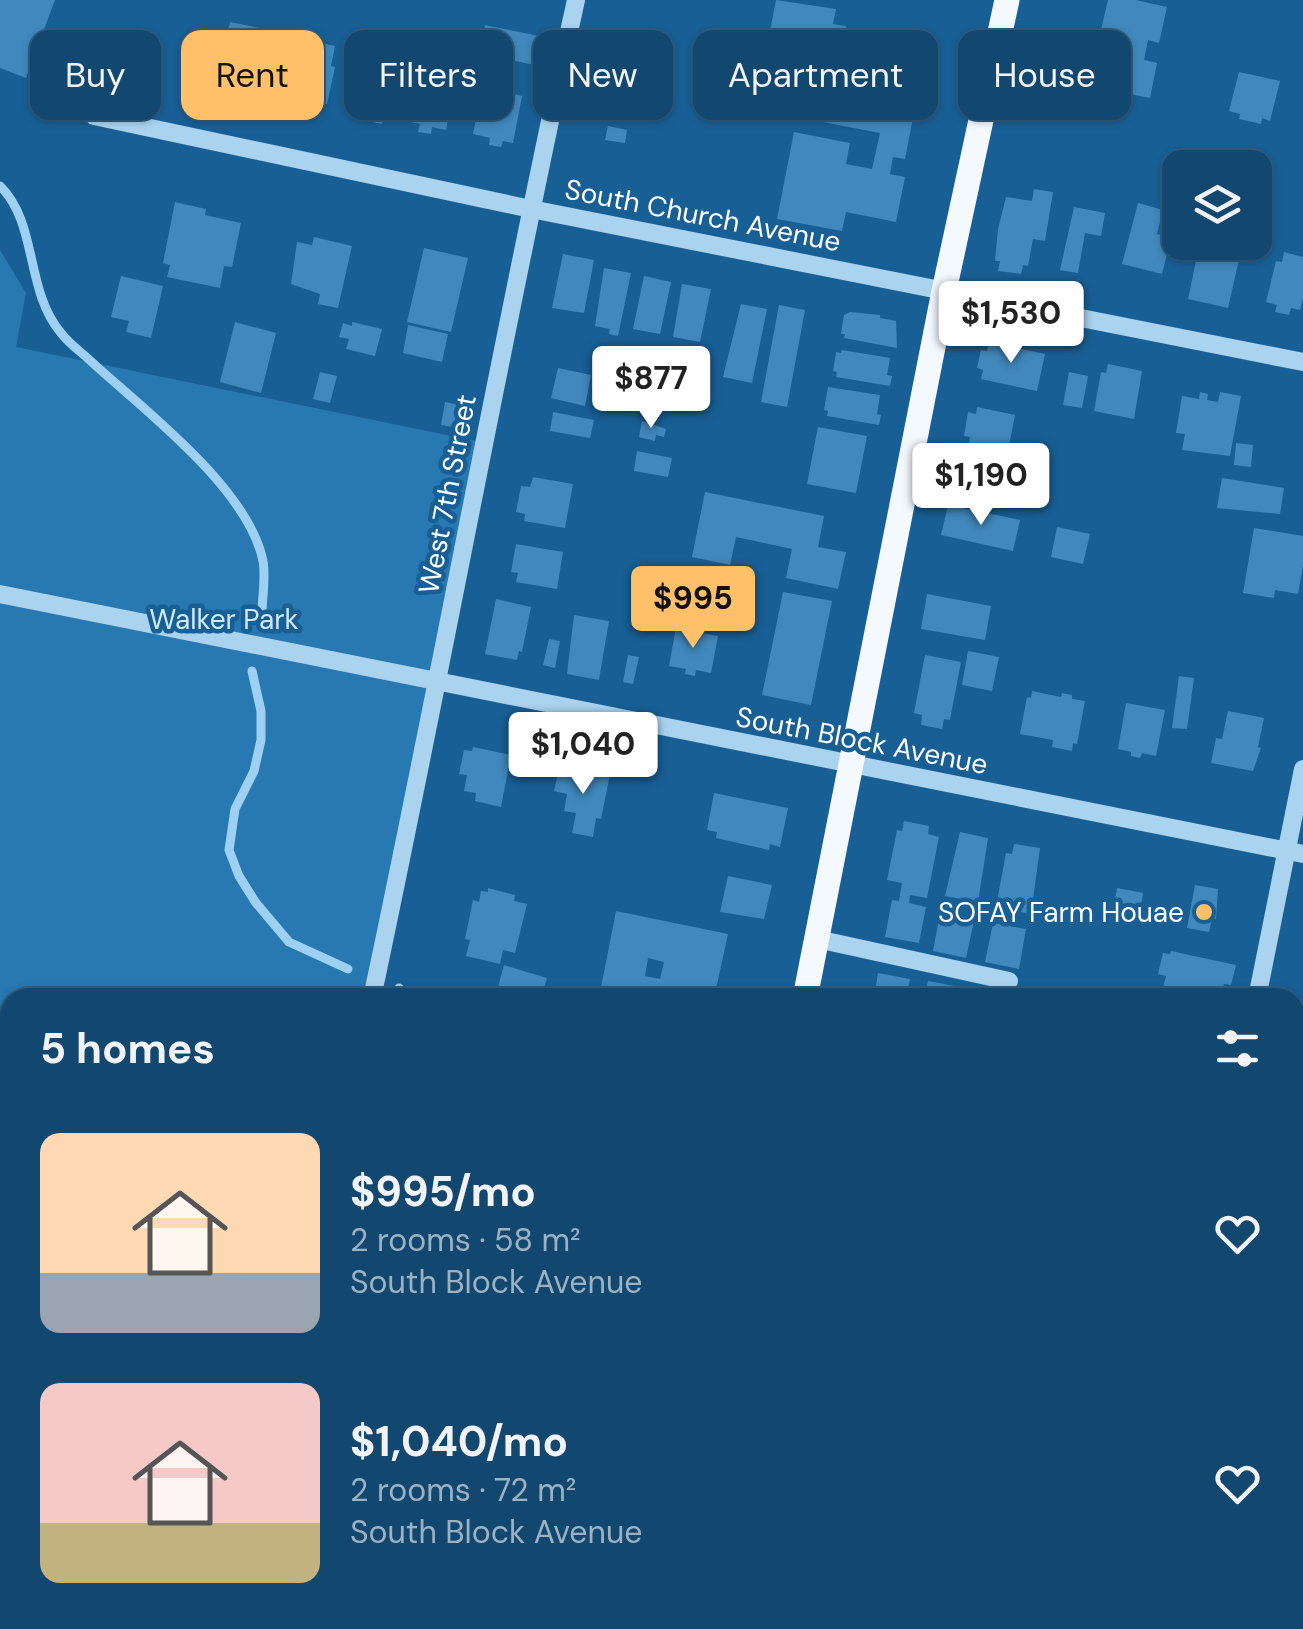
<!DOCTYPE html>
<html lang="en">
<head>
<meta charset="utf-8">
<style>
	body { margin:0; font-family:"DM Sans",sans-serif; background:#1b4e75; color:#f1f3f6; height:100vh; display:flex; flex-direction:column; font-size:38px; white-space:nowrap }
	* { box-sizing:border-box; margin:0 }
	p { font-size:32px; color:#9cb2c3 }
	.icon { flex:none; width:55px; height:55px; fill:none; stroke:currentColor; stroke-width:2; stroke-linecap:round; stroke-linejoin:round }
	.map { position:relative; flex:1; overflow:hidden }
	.side { position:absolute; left:0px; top:988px; width:1305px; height:642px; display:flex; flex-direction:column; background:#124770; border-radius:30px 30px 0 0; box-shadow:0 2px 8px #0004,0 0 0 2px #315f83 }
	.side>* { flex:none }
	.hud { position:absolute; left:30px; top:30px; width:1245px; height:90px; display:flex; gap:20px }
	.controls { position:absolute; left:1162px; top:150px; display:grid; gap:20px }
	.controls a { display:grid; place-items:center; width:110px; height:110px; border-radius:20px; background:#124770; box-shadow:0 2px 8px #0004,0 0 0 2px #315f83; font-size:50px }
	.price { position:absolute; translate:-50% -85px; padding:0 22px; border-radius:10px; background:#fff; color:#222; font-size:32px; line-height:65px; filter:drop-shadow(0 2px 5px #0008) }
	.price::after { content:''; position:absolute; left:50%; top:60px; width:30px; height:22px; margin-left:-15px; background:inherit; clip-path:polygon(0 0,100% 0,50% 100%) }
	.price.active { background:#ffc069; color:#111 }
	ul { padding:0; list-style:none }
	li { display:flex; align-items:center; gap:30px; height:250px; padding:0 40px }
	li span { display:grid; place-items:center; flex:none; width:280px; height:200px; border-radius:20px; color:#555 }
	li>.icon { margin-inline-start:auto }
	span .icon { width:120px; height:120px; fill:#fffc; stroke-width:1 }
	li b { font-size:42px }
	h2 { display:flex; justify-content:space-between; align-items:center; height:120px; padding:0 40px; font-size:42px }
	.tag { padding:0 35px; border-radius:20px; background:#124770; box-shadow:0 2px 8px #0004,0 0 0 2px #315f83; font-size:35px; line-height:90px }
	.tag.active { background:#ffc069; color:#111 }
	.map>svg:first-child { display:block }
</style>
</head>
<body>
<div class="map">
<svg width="1303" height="1629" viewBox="0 0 1303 1629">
	<rect width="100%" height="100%" fill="#185f95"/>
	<path fill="#2878b1" d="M 0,250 L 26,293 L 16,347 L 486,443 L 372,997 L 10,998 L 10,1620 L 247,1620 L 245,1629 L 0,1629 Z"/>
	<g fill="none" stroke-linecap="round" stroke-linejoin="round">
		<g stroke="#9dd0f3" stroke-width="9">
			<path d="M 0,186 C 38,223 25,291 61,333 C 70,345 84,354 95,365 C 147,412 249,490 263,561 C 266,577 262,598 262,615"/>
			<path d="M 252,671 L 261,711 L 261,740 L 254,771 L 235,809 L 229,850 L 239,876 L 256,903 L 289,942 L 348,969"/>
			<path d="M 399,988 L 409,998"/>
			<path d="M 1131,1620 L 1141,1629"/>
		</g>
	</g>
	<g fill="#4188bc" fill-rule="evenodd">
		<path d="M 0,0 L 55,0 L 26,78 L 0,68 Z"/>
		<path d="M 776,0 L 836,9 L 833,24 L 846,26 L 840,53 L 920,65 L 922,71 L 905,159 L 893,157 L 890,174 L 905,177 L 896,222 L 846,212 L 842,231 L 777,219 L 794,132 L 850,143 L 846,164 L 872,169 L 880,133 L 755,109 Z"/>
		<path d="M 1108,0 L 1136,0 L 1167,7 L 1159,43 L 1148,40 L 1144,60 L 1157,63 L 1150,98 L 1098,88 L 1106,52 L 1116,54 L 1120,34 L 1101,30 Z"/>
		<path d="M 230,22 L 269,30 L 267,38 L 270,39 L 269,44 L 266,43 L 254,96 L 216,88 Z"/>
		<path d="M 485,25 L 539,36 L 534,65 L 511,60 L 508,75 L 477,68 Z"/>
		<path d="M 189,34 L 207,37 L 200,75 L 182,72 Z"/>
		<path d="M 303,39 L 335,46 L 331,66 L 335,67 L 327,104 L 317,102 L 315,109 L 292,104 L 293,97 L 284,95 L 292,59 L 298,61 Z"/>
		<path d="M 368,59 L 398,64 L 396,77 L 399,78 L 391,119 L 383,117 L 382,124 L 361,120 L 362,113 L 353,111 L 361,71 L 365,72 Z"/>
		<path d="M 1239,72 L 1280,81 L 1270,121 L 1262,118 L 1261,124 L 1239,119 L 1240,114 L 1229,111 Z"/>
		<path d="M 418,78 L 455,85 L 446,130 L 432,127 L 431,134 L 418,132 L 420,124 L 410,122 Z"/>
		<path d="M 498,90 L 522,96 L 513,143 L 503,141 L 501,147 L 489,145 L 490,138 L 473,134 L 480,99 L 495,102 Z"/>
		<path d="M 608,126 L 627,130 L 625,143 L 605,140 Z"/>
		<path d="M 1034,189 L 1053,192 L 1045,241 L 1033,239 L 1028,266 L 1023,265 L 1021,274 L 998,271 L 1000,261 L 995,261 L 998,229 L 1006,197 L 1032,201 Z"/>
		<path d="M 175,202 L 206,209 L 205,215 L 241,223 L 232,267 L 224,266 L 220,288 L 167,277 L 170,265 L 163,263 Z"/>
		<path d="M 1138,203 L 1163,210 L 1157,234 L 1171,237 L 1162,274 L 1122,264 Z"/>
		<path d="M 1074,207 L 1105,213 L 1101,236 L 1085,233 L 1078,273 L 1060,270 Z"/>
		<path d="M 314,237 L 352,246 L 338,308 L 318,304 L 320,294 L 291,284 L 297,242 L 312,245 Z"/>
		<path d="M 1200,242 L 1242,246 L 1228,308 L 1188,299 Z"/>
		<path d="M 424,248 L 468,258 L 451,332 L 407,322 Z"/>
		<path d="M 1284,252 L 1303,257 L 1303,299 L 1300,310 L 1291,308 L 1289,315 L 1275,312 L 1277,305 L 1266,302 L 1276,261 L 1282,262 Z"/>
		<path d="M 563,254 L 594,260 L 584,313 L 552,308 Z"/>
		<path d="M 604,268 L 631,273 L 618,336 L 609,334 L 610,329 L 595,326 Z"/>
		<path d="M 121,276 L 163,286 L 151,338 L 126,332 L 129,321 L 111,317 Z"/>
		<path d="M 644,276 L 671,282 L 660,334 L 633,329 Z"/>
		<path d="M 682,284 L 711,289 L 700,342 L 673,337 Z"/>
		<path d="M 741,304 L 767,309 L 752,383 L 723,377 Z"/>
		<path d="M 779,305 L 805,310 L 787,407 L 761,402 Z"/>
		<path d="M 850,312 L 880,315 L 880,318 L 896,321 L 897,348 L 844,338 L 845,334 L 841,334 L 844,315 Z"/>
		<path d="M 235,322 L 276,333 L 261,393 L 220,382 Z"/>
		<path d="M 352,322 L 382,329 L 375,356 L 346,349 L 349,339 L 339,337 L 343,323 L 352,326 Z"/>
		<path d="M 408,325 L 448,334 L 442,362 L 403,353 Z"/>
		<path d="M 989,342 L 1045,354 L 1037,391 L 981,379 L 983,370 L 977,368 L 981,350 L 987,351 Z"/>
		<path d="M 842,350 L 890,358 L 887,375 L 892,376 L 890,386 L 836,377 L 837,372 L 833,371 L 836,352 L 841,353 Z"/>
		<path d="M 598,355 L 666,367 L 660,401 L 592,389 Z"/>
		<path d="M 1108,364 L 1142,371 L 1134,419 L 1094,411 L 1101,372 L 1106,373 Z"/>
		<path d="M 558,368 L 591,375 L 585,406 L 551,398 Z"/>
		<path d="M 320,372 L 337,376 L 330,403 L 313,399 Z"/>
		<path d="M 1069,372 L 1088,376 L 1082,408 L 1063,405 Z"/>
		<path d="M 828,387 L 880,395 L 877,414 L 881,415 L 879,425 L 827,416 L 828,411 L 824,410 Z"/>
		<path d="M 1200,392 L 1208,394 L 1207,400 L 1218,402 L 1220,392 L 1241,396 L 1230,456 L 1182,450 L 1185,434 L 1176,433 L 1182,396 L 1199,399 Z"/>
		<path d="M 445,402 L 459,405 L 454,427 L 441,425 Z"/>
		<path d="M 977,407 L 1015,415 L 1008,451 L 969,443 L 970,437 L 964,436 L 968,412 L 976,414 Z"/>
		<path d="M 553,412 L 594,420 L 590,438 L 550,431 Z"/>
		<path d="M 642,421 L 666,429 L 664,437 L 656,435 L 655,441 L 639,437 Z"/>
		<path d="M 818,427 L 867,436 L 856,493 L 807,484 Z"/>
		<path d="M 1236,443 L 1253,445 L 1251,467 L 1234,465 Z"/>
		<path d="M 637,451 L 672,458 L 668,477 L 634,471 Z"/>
		<path d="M 533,477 L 573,484 L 565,528 L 524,521 L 525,514 L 516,512 L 521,486 L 530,487 Z"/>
		<path d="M 1222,478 L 1284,488 L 1280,514 L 1217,508 Z"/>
		<path d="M 705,492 L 824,516 L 818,547 L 846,552 L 838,589 L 786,578 L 792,549 L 736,537 L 730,565 L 692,557 Z"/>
		<path d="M 948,505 L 1020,520 L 1013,551 L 941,535 Z"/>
		<path d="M 1057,527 L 1090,534 L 1083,564 L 1051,557 Z"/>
		<path d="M 1254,528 L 1303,536 L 1303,566 L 1298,594 L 1275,590 L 1274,598 L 1243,593 Z"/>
		<path d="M 516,544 L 563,552 L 557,589 L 516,582 L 518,573 L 511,572 Z"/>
		<path d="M 783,592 L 832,601 L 811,705 L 762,695 Z"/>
		<path d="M 927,594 L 991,606 L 985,640 L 921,629 Z"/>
		<path d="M 496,599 L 531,607 L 522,652 L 519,651 L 517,660 L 485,654 Z"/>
		<path d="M 574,615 L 609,621 L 599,680 L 567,674 Z"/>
		<path d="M 676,628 L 718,636 L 711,673 L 696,670 L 695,676 L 685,674 L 686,669 L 669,666 Z"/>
		<path d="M 549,639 L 560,641 L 555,668 L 543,665 Z"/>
		<path d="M 968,651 L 999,657 L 992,691 L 962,685 Z"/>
		<path d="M 628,655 L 639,657 L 633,684 L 623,682 Z"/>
		<path d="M 925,655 L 961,662 L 950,720 L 944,719 L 942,729 L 921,725 L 922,715 L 914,713 Z"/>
		<path d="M 1179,676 L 1194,678 L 1187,729 L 1172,728 Z"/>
		<path d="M 1032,691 L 1061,697 L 1062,693 L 1072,695 L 1072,699 L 1085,701 L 1077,744 L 1073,743 L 1072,751 L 1052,747 L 1053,740 L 1020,734 L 1027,697 L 1031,698 Z"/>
		<path d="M 1126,703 L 1165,710 L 1156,756 L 1142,753 L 1140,758 L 1131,756 L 1131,752 L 1118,749 Z"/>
		<path d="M 1228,711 L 1264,718 L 1258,747 L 1261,748 L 1253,771 L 1211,763 L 1216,738 L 1222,739 Z"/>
		<path d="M 473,747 L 511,755 L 501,807 L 475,801 L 476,793 L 464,791 L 467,775 L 459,774 L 464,750 L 472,751 Z"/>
		<path d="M 572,766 L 610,774 L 601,819 L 596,818 L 593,837 L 572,833 L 576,813 L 564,811 L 567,794 L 554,791 L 559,769 L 571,771 Z"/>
		<path d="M 714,793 L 788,808 L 780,847 L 770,844 L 769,850 L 716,838 L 717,832 L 707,830 Z"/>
		<path d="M 904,821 L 929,826 L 928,834 L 939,837 L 927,898 L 910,895 L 909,903 L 926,907 L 919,943 L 885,937 L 892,900 L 899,901 L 902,883 L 887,880 L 897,830 L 902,831 Z"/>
		<path d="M 960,832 L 988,838 L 978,902 L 945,896 Z"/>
		<path d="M 1014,844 L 1040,848 L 1031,914 L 996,907 L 1006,853 L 1012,854 Z"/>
		<path d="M 728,876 L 772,885 L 764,919 L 720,912 Z"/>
		<path d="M 1195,885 L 1218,889 L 1216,919 L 1212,918 L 1209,932 L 1187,928 Z"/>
		<path d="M 488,888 L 515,895 L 514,901 L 527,904 L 515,953 L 503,950 L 500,964 L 466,956 L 470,940 L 465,939 L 473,900 L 479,902 L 481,891 L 488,892 Z"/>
		<path d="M 1117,888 L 1143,893 L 1140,911 L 1114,906 Z"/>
		<path d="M 616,911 L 728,934 L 714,998 L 599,998 ZM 648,958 L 664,962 L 660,979 L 645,976 Z"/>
		<path d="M 940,914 L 974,921 L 966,958 L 933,951 Z"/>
		<path d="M 993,923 L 1026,929 L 1019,969 L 985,962 Z"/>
		<path d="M 1171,951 L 1236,965 L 1231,985 L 1224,984 L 1221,997 L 1163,988 L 1166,976 L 1158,974 L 1163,953 L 1170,954 Z"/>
		<path d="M 504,965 L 547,978 L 541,998 L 495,998 Z"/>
		<path d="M 878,973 L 910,979 L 906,998 L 874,998 Z"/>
		<path d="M 928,981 L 960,987 L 958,998 L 924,998 Z"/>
		<path d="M 975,990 L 1001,996 L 1001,998 L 974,998 Z"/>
		<path d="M 1295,1092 L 1303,1094 L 1303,1153 L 1295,1152 Z"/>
		<path d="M 1295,1284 L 1303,1286 L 1303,1339 L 1295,1337 Z"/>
		<path d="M 355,1620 L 446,1620 L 444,1629 L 353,1629 Z"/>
		<path d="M 532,1620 L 637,1620 L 635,1629 L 530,1629 Z"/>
	</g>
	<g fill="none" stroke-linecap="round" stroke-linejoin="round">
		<g stroke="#aad3f0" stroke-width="18">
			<path d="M 94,116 L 531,209 L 1303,362"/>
			<path d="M 0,594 L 1303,854"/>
			<path d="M 817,939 L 1009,981"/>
			<path d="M 372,998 C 443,665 503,331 576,0"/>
			<path d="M 1257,998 L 1303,769"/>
			<path d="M 1295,1209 L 1303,1211"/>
			<path d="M 245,1629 L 247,1620"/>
		</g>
		<g stroke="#f3f9ff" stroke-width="25">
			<path d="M 805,998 L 944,291 L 1007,0"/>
			<path d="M 678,1629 L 680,1620"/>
		</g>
	</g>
	<circle fill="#ffc069" stroke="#185f95" stroke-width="4" cx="1204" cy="912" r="10"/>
	<g text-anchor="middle" stroke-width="9" stroke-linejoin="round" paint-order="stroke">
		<g font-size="28" fill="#fff" stroke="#185f95">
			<text transform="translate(703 215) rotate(11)" y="10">South Church Avenue</text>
			<text transform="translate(447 494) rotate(-79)" y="10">West 7th Street</text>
			<text transform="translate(862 740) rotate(11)" y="10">South Block Avenue</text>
		</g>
		<g font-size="28" fill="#d1eafb" stroke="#185f95">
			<text x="224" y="629">Walker Park</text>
		</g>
		<g font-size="28" fill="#fff" stroke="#185f95" text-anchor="end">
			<text x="1184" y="922">SOFAY Farm Houae</text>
		</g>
	</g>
</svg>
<div class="controls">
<a><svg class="icon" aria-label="layers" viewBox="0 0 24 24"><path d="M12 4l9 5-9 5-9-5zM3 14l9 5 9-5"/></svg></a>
</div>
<b class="price" style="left:1011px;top:366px">$1,530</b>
<b class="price" style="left:651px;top:431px">$877</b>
<b class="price" style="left:981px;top:528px">$1,190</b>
<b class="price active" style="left:693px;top:651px">$995</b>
<b class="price" style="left:583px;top:797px">$1,040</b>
<div class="hud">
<a class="tag">Buy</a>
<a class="tag active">Rent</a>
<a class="tag">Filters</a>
<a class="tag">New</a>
<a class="tag">Apartment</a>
<a class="tag">House</a>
</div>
<section class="side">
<h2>5 homes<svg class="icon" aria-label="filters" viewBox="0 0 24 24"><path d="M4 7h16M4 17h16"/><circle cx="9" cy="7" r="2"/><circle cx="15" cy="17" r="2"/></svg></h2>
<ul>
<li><span style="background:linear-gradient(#ffd9b3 70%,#9aa5b1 0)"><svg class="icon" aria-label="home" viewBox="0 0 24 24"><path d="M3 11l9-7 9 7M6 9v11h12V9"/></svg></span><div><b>$995/mo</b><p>2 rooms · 58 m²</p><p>South Block Avenue</p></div><svg class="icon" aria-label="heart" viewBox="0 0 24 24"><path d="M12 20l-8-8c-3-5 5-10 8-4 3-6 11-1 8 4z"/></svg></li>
<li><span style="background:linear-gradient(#f6c9c9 70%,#c2b280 0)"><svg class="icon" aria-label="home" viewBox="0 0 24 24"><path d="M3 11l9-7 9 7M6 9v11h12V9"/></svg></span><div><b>$1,040/mo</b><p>2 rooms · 72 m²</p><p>South Block Avenue</p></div><svg class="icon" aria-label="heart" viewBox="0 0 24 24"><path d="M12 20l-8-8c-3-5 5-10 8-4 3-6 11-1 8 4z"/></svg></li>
</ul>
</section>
</div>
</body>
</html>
